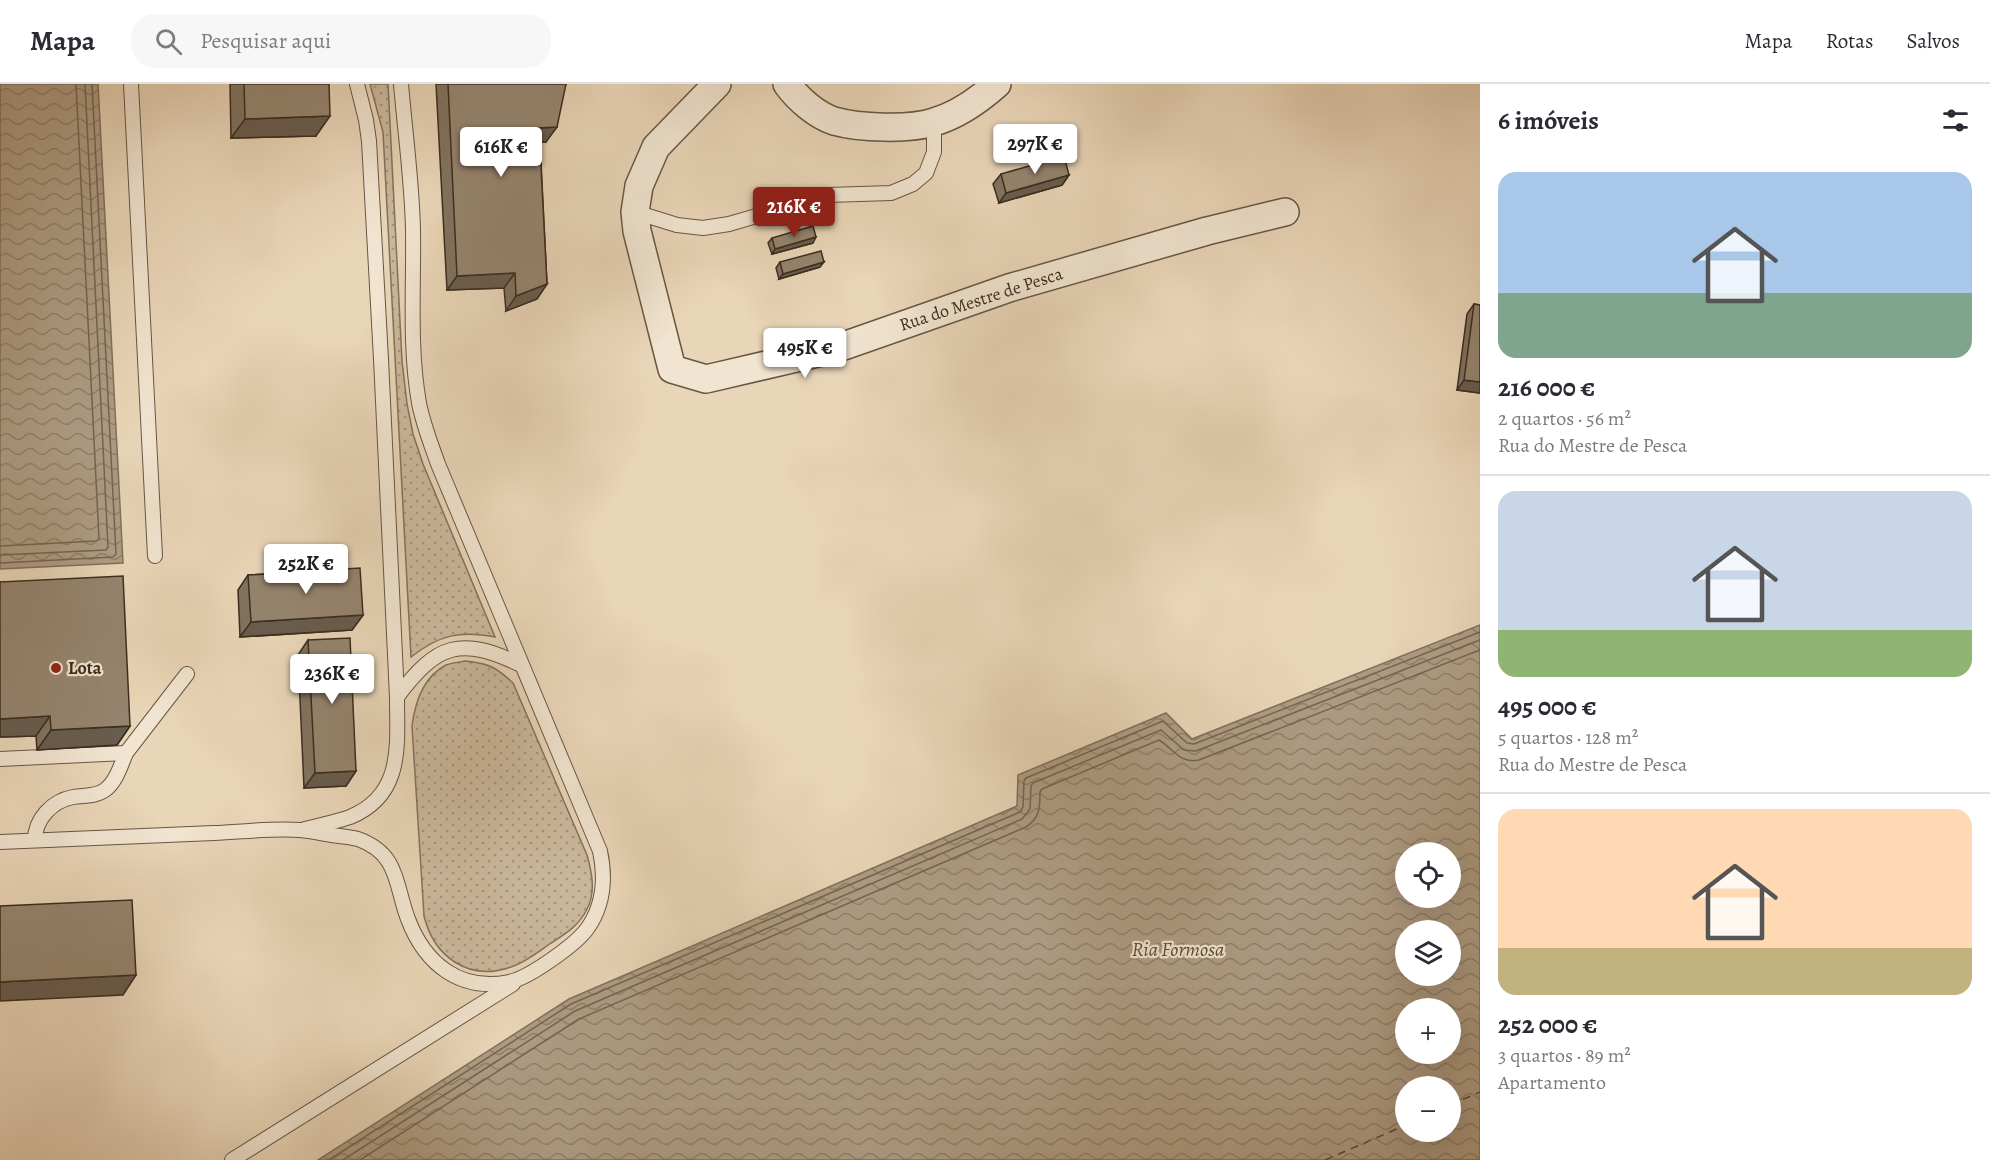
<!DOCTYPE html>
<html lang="pt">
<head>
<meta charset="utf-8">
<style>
	body { margin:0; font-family:Alegreya,serif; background:#f7f7f7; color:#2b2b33; height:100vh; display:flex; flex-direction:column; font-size:22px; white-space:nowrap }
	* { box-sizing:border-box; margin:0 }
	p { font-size:20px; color:#7c7c81 }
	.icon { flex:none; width:33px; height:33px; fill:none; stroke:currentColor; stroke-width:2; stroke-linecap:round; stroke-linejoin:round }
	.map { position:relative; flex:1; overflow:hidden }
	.details { display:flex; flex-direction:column; background:#fff; width:510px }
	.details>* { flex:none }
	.fabs { position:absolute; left:1395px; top:758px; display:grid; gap:12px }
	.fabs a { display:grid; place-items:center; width:66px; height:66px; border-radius:50%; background:#fff; box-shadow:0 6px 24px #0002; font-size:30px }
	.price { position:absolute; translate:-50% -51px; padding:0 14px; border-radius:6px; background:#fff; color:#222; font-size:20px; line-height:39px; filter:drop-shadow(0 2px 3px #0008) }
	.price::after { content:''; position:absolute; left:50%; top:36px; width:18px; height:14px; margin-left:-9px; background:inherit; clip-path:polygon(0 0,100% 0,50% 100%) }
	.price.active { background:#8f2418; color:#fff }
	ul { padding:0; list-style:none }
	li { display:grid; align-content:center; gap:12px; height:318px; padding:0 18px }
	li+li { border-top:2px solid #e1e1e2 }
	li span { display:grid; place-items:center; height:186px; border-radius:18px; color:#555 }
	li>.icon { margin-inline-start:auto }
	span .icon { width:108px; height:108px; fill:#fffc; stroke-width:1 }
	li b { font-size:26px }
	h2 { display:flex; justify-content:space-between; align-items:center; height:72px; padding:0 18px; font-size:26px }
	header { display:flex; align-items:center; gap:36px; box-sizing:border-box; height:84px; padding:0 30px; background:#fff; border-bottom:2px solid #e1e1e2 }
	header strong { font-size:28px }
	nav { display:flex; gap:33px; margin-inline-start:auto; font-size:21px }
	.search { width:420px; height:54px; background:#f7f7f7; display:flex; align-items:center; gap:15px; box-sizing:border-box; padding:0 21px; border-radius:24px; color:#7c7c81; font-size:22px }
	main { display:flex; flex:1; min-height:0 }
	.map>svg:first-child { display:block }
</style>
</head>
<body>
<header>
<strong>Mapa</strong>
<div class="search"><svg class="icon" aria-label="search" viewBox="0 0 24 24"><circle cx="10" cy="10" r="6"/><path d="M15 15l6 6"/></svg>Pesquisar aqui</div>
<nav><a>Mapa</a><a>Rotas</a><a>Salvos</a></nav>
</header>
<main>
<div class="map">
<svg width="1480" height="1076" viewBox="0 0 1480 1076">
	<defs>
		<pattern id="grass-dots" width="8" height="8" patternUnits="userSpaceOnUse" patternTransform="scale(1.5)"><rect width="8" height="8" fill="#cbb89d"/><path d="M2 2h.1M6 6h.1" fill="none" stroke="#a6967f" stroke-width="1.8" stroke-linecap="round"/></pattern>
		<pattern id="water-waves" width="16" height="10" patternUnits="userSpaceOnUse" patternTransform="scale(1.5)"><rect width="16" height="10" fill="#ae9c83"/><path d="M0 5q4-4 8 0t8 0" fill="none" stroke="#8f806b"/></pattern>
	</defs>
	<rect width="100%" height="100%" fill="#e9d5b7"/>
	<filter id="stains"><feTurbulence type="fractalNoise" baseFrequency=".00333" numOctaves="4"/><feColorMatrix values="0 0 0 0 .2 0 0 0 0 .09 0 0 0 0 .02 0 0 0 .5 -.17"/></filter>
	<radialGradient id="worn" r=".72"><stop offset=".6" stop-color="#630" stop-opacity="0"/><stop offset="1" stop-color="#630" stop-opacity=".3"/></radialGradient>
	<g fill="url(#grass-dots)" stroke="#83725e" stroke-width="1.5">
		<path d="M 370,0 L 388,0 L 402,277 L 407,320 L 413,350 L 423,380 L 495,553 C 460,546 439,551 411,573 L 383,48 Z"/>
		<path d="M 465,577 C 488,579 496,583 513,599 L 587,771 C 592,789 596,808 587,825 C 579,842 565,850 551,859 C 538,868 526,878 511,883 C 469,898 434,873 424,832 L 412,642 C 415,618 423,593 446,581 C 452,579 459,578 465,577 Z"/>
	</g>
	<g fill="url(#water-waves)" stroke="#80705b" stroke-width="1.5" fill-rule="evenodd">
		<path d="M 0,0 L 98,0 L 123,479 L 0,485 Z"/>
		<path d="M 1480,541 L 1480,1076 L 318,1076 L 569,915 L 1017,722 L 1018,691 L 1166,629 L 1192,655 ZM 1406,768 L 1450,768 L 1450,813 L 1406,813 ZM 1406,846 L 1450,846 L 1450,891 L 1406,891 ZM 1406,924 L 1450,924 L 1450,969 L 1406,969 ZM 1406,1002 L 1450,1002 L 1450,1047 L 1406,1047 Z"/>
	</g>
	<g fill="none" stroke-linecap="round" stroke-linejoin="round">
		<g stroke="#746451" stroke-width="1.5">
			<path d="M 0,462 L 96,457 L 99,455 L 76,0"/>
			<path d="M 0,471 L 106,466 L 108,463 L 85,0"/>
			<path d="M 0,479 L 113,473 L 116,470 L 92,0"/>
			<path d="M 329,1076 L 571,920 L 1020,728 L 1023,723 L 1024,697 L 1026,694 L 1163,637 L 1187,659 L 1194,660 L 1480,548"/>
			<path d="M 343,1076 L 575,927 L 1022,735 L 1030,725 L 1031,702 L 1033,699 L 1161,646 L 1184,666 L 1196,667 L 1480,556"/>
			<path d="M 360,1076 L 579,935 L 1026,743 C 1040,734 1040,723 1040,708 L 1042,705 L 1159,656 C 1174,665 1179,680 1199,676 L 1480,566"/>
		</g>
		<g stroke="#584938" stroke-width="1.5" stroke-dasharray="8 6" stroke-linecap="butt">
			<path d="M 1450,1021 L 1480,1008"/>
			<path d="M 1325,1076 L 1406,1041"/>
		</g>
		<g stroke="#665745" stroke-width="16">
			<g id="lane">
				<path d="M 131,0 L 155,472"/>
				<path d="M 635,128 L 677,141 L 703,144 L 729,140 L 828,111 L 891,109 L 913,100 L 926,89 L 934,68 L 934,38"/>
				<path d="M 397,613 C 437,559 461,552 521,581"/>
				<path d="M 0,675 L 126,669 L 187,590"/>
				<path d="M 305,745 C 320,741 336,738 350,733 C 404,711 397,661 397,613 L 381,275 L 369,57 L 366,36 L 357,0"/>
				<path d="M 35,756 C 35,735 52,717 73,713 C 84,711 95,713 105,706 C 116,698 121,681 126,669"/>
				<path d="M 0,758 C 71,755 142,752 214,749 C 242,748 272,744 300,746 C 310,747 321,749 331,751 C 340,752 350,753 358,755 C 400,770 395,802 408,835 C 425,880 460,908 509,898 C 529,894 575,861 587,845 C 604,821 606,795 600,767 L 438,380 C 431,360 423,340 419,319 C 409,262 414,203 413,146 C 412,97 405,48 401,0"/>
				<path d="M 232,1076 L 513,900"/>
			</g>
		</g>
		<g stroke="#665745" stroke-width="30">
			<g id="street">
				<path d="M 717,0 L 656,63 L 639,102 L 635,128 L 637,147 L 672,285 L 706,295 L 835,265 L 1009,204 L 1207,147 L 1285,128"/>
				<path d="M 787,0 C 798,15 816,31 834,37 C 859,44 909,46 934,38 C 958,31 979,16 997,0"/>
			</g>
		</g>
		<use href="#lane" stroke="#f1e4d0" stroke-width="14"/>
		<use href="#street" stroke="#f1e4d0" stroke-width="27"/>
	</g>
	<g fill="#80725f" stroke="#3b2d1f" stroke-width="1.5">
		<path d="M 230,0 L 329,0 L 316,52 L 231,54 Z"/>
		<path d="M 436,0 L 566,0 L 546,58 L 540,58 L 547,200 L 537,215 L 506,227 L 504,204 L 447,206 Z"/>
		<path d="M 1001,90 L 1069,91 L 1062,101 L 999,119 L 993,100 Z"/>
		<path d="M 772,154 L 813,159 L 772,170 L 768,159 Z"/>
		<path d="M 780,178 L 820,183 L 779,195 L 776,184 Z"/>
		<path d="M 1474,220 L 1480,221 L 1480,309 L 1457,306 L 1467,230 Z"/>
		<path d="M 248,491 L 363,531 L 352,546 L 240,553 L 238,506 Z"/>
		<path d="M 0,498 L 130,642 L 117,661 L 37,666 L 36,652 L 0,653 Z"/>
		<path d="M 308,556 L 356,687 L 346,702 L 304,704 L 298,571 Z"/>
	</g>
	<g fill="#685c4d" stroke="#3b2d1f" stroke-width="1.5">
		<path d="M 330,32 L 316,52 L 231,54 L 245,35 Z"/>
		<path d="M 557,43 L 546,58 L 529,59 L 539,44 Z"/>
		<path d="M 1069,91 L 1062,101 L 999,119 L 1006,109 Z"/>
		<path d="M 816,153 L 813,159 L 772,170 L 775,165 Z"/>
		<path d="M 824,178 L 820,183 L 779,195 L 783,190 Z"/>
		<path d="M 515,189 L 504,204 L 447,206 L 457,192 Z"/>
		<path d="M 547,200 L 537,215 L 506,227 L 516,212 Z"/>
		<path d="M 1464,296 L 1480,298 L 1480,309 L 1457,306 Z"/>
		<path d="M 363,531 L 352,546 L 240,553 L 251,538 Z"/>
		<path d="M 50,632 L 36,652 L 0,653 L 0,635 Z"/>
		<path d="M 130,642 L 117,661 L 37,666 L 51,646 Z"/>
		<path d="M 356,687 L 346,702 L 304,704 L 315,689 Z"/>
		<path d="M 136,891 L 123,911 L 0,917 L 0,898 Z"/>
	</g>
	<g fill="#95846e" stroke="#3b2d1f" stroke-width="1.5">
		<path d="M 244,0 L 329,0 L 330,32 L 245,35 Z"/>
		<path d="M 448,0 L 566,0 L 557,43 L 539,44 L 547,200 L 516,212 L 515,189 L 457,192 Z"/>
		<path d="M 1064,72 L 1069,91 L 1006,109 L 1001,90 Z"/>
		<path d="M 813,142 L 816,153 L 775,165 L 772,154 Z"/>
		<path d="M 821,167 L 824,178 L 783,190 L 780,178 Z"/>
		<path d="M 1474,220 L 1480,221 L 1480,298 L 1464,296 Z"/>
		<path d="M 360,484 L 363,531 L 251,538 L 248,491 Z"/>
		<path d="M 123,492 L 130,642 L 51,646 L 50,632 L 0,635 L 0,498 Z"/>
		<path d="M 350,554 L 356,687 L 315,689 L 308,556 Z"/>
		<path d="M 132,816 L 136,891 L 0,898 L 0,822 Z"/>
	</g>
	<circle fill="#8f2418" stroke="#f1e4d0" stroke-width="2" cx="56" cy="584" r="6"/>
	<g text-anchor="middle" stroke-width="4.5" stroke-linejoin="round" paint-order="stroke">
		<g font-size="18" fill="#3b2d1f" stroke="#f1e4d0">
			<text transform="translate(981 215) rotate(-18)" y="6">Rua do Mestre de Pesca</text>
		</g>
		<g font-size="18" font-weight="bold" fill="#3b2d1f" stroke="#f1e4d0" text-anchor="start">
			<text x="68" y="590">Lota</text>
		</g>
		<g font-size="20" font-style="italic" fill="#584938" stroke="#f1e4d0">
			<text x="1178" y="872">Ria Formosa</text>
		</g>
	</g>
	<rect width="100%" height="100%" filter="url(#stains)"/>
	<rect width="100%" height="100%" fill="url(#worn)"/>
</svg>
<div class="fabs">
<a><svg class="icon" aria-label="locate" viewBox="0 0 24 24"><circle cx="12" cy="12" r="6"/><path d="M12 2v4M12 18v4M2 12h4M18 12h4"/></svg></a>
<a><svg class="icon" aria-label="layers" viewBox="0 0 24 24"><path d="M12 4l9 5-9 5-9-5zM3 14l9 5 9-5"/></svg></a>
<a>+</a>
<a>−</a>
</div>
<b class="price" style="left:1035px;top:91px">297K €</b>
<b class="price" style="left:501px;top:94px">616K €</b>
<b class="price active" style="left:794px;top:154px">216K €</b>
<b class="price" style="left:805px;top:295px">495K €</b>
<b class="price" style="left:306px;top:511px">252K €</b>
<b class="price" style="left:332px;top:621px">236K €</b>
</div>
<section class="details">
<h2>6 imóveis<svg class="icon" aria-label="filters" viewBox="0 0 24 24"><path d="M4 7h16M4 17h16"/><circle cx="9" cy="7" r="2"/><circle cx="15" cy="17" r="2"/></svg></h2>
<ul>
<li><span style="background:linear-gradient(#a9c7e8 65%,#7fa58c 0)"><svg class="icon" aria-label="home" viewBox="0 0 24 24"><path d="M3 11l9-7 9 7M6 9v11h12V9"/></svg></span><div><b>216 000 €</b><p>2 quartos · 56 m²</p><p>Rua do Mestre de Pesca</p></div></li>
<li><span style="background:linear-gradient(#c9d6e8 75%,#8fb573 0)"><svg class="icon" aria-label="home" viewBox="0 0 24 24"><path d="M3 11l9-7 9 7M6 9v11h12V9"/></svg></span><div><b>495 000 €</b><p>5 quartos · 128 m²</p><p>Rua do Mestre de Pesca</p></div></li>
<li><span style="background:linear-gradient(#ffd9b3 75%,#c2b280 0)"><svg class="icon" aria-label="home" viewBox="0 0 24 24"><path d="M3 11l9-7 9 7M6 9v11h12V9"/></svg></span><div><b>252 000 €</b><p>3 quartos · 89 m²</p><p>Apartamento</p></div></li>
</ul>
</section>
</main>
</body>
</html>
